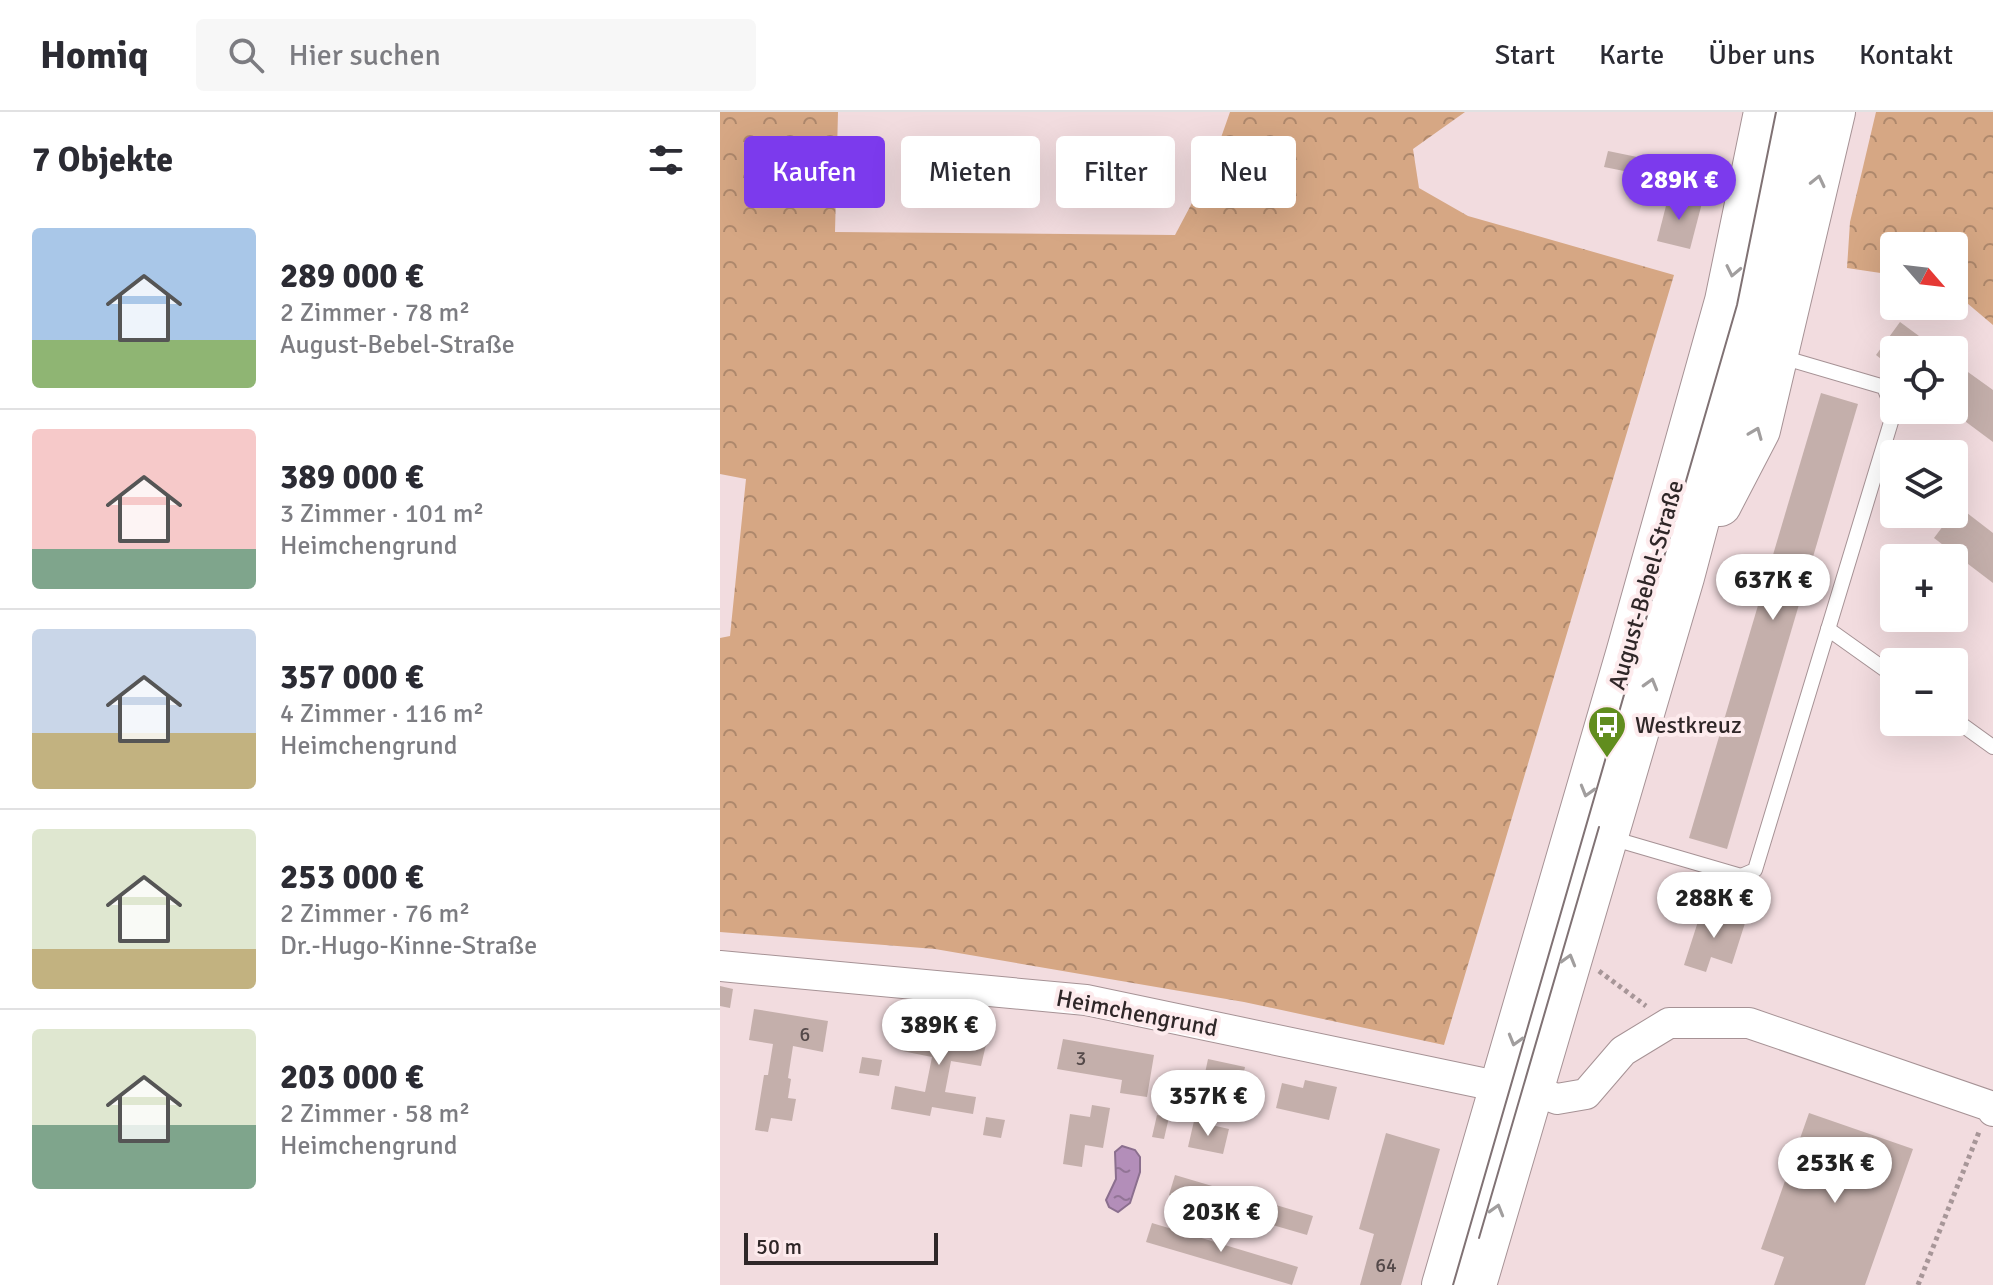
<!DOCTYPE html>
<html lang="de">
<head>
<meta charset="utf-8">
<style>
	body { margin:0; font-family:Signika,sans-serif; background:#f7f7f7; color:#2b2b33; height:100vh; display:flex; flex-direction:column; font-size:30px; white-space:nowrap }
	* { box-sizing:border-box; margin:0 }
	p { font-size:26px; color:#7c7c81 }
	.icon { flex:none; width:44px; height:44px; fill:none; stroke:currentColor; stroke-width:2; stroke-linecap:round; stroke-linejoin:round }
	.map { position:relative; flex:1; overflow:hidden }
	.side { display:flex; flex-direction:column; background:#fff; width:720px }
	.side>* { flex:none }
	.hud { position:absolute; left:24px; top:24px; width:760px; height:72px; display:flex; gap:16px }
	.needle { width:52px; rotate:118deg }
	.controls { position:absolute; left:1160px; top:120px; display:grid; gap:16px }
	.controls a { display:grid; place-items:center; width:88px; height:88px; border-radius:8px; background:#fff; box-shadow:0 8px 32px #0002; font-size:40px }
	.scale { position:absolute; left:24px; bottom:20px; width:194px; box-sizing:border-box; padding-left:8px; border:4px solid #2f2728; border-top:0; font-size:22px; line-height:28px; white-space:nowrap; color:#2f2728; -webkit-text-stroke:6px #fdebed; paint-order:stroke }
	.price { position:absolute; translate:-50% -68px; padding:0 18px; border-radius:28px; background:#fff; color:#222; font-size:26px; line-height:52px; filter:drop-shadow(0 2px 4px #0008) }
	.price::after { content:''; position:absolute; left:50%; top:48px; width:24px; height:18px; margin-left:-12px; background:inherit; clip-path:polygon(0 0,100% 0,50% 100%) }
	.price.current { background:#7c3aed; color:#fff }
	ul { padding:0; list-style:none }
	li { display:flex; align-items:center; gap:24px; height:200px; padding:0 32px }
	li+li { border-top:2px solid #e1e1e2 }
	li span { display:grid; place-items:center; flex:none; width:224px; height:160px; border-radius:8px; color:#555 }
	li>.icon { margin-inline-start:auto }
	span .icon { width:96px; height:96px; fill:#fffc; stroke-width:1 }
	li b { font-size:34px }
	h2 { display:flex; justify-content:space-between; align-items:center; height:96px; padding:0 32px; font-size:34px }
	.chip { padding:0 28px; border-radius:8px; background:#fff; box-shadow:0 8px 32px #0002; font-size:28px; line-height:72px }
	.chip.current { background:#7c3aed; color:#fff }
	header { display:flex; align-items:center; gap:48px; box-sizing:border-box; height:112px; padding:0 40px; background:#fff; border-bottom:2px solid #e1e1e2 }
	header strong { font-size:38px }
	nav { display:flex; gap:44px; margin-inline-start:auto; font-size:28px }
	.search { width:560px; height:72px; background:#f7f7f7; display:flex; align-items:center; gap:20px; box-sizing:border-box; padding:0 28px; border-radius:8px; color:#7c7c81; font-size:30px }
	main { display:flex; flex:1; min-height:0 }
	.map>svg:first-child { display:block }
</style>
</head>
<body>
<header>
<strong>Homiq</strong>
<div class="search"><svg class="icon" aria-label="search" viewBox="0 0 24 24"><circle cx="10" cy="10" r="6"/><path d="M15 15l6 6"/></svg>Hier suchen</div>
<nav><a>Start</a><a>Karte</a><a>Über uns</a><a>Kontakt</a></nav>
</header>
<main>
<section class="side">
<h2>7 Objekte<svg class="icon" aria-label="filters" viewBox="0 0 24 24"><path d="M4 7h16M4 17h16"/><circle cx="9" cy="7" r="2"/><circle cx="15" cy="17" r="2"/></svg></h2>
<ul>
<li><span style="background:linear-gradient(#a9c7e8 70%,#8fb573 0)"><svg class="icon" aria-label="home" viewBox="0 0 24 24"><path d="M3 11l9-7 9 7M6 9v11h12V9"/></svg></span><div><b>289 000 €</b><p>2 Zimmer · 78 m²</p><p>August-Bebel-Straße</p></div></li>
<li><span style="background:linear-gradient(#f6c9c9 75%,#7fa58c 0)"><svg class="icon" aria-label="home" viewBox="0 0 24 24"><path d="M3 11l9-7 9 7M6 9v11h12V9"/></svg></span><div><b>389 000 €</b><p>3 Zimmer · 101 m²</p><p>Heimchengrund</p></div></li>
<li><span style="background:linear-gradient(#c9d6e8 65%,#c2b280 0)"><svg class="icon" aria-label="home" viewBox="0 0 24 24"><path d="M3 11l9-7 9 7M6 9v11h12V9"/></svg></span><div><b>357 000 €</b><p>4 Zimmer · 116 m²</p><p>Heimchengrund</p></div></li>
<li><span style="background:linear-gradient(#dfe7d0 75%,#c2b280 0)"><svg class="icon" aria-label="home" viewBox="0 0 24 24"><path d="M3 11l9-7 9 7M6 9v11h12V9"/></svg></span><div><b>253 000 €</b><p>2 Zimmer · 76 m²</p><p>Dr.-Hugo-Kinne-Straße</p></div></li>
<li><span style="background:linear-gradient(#dfe7d0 60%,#7fa58c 0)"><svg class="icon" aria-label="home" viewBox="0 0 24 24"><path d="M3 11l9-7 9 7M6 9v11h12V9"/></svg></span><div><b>203 000 €</b><p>2 Zimmer · 58 m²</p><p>Heimchengrund</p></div></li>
</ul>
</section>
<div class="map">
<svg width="1273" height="1173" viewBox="0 0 1273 1173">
	<defs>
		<pattern id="forest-crowns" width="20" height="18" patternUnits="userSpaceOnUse" patternTransform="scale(2)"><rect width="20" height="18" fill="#d6a784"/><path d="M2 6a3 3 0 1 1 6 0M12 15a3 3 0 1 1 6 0" fill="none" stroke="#ae886c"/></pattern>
		<pattern id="water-ripples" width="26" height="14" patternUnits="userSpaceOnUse" patternTransform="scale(2)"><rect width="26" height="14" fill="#b38eb9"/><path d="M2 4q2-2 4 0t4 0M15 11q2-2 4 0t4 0" fill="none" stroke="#927496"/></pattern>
	</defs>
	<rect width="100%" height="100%" fill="#f2dcdf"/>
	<g fill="url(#forest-crowns)">
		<path d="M 0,0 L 118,0 L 115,120 L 455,123 L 490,57 L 510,0 L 745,0 L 693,37 L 699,76 L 748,104 L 954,163 L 724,933 L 524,890 L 215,837 L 0,820 L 0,526 L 10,524 L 26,367 L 0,362 Z"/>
		<path d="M 1156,0 L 1273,0 L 1273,213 L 1234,180 L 1234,134 L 1174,134 L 1174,163 L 1127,156 L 1130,110 Z"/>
	</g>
	<path fill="url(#water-ripples)" stroke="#8b6f8e" stroke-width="2" d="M 402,1034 L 415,1038 L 420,1045 L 420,1060 L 410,1091 L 398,1100 L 389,1095 L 386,1088 L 396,1067 L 395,1040 Z"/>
	<g fill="#c4afab">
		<path d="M 888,39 L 927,47 L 924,63 L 884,55 Z"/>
		<path d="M 949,82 L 982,91 L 970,137 L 937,129 Z"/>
		<path d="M 1180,210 L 1218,238 L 1174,238 L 1174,257 L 1156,243 Z"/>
		<path d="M 1234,250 L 1273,278 L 1273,330 L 1230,298 L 1234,298 Z"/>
		<path d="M 1101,281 L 1138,292 L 1007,737 L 969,726 Z"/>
		<path d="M 1238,394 L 1273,421 L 1273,471 L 1214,426 Z"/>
		<path d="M 982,797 L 1025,811 L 1012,852 L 991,845 L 986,860 L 964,853 Z"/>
		<path d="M 0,874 L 13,877 L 10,896 L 0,894 Z"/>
		<path d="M 34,897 L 108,909 L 103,940 L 73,934 L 68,966 L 71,967 L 68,986 L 76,987 L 72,1009 L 51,1006 L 48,1020 L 35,1018 L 44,963 L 48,963 L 53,932 L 29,928 Z"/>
		<path d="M 188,908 L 268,924 L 261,954 L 231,949 L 225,980 L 256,985 L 253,1002 L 212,995 L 210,1004 L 171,997 L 175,974 L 205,980 L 212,945 L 182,939 Z"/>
		<path d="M 343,927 L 434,943 L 427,985 L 400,981 L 402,968 L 337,957 Z"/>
		<path d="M 142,945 L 162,948 L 159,964 L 139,961 Z"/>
		<path d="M 488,947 L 525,955 L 517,993 L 480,985 Z"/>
		<path d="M 585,968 L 617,975 L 609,1008 L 556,996 L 562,971 L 583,976 Z"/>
		<path d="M 372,993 L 390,996 L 383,1036 L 365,1033 L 362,1055 L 343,1052 L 350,1002 L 370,1005 Z"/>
		<path d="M 1089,1001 L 1193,1037 L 1145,1173 L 1054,1173 L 1064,1145 L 1041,1137 Z"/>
		<path d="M 437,1003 L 449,1005 L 444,1027 L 432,1025 Z"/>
		<path d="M 266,1005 L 285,1008 L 281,1026 L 263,1023 Z"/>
		<path d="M 474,1009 L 509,1017 L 503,1042 L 468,1035 Z"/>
		<path d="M 666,1021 L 720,1037 L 681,1173 L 640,1173 L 654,1122 L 639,1117 Z"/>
		<path d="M 455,1063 L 593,1104 L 587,1123 L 449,1083 Z"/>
		<path d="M 432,1111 L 578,1155 L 572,1173 L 426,1130 Z"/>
	</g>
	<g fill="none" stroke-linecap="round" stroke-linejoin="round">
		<g stroke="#a69295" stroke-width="16">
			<g id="lane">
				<path d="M 1108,517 L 1174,564"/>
				<path d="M 1234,607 L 1273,635"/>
				<path d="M 891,726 L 1021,764 L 1035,758 L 1174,300 L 1164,275 L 1058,244"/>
			</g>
		</g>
		<g stroke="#a69295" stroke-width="32">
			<g id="street">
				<path d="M 0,854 L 366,888 L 781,975"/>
				<path d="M 812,978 L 837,987 L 866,982 L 903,939 L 949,911 L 1029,911 L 1270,994 L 1273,999"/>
			</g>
		</g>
		<g stroke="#a69295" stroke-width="44">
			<g id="secondary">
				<path d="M 1000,393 L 1039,318 L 1114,0"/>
				<path d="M 723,1173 L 907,542 L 1006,189 L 1045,0"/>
				<path d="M 755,1173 L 963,465 L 1036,190 L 1079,0"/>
			</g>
		</g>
		<g stroke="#a79698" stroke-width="5" stroke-dasharray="4 4" stroke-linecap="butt">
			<path d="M 879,859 L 926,894"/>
			<path d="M 1198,1173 L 1259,1020"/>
		</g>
		<use href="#lane" stroke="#fff" stroke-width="14"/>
		<use href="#street" stroke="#fff" stroke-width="30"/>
		<use href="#secondary" stroke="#fff" stroke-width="42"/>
		<g stroke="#807274" stroke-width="2">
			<path d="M 759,1126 L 879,715"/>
			<path d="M 733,1173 L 1017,193 L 1056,0"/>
		</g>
	</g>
	<defs><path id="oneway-chevron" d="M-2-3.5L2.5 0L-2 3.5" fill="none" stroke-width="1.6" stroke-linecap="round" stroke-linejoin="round" transform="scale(2)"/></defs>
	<g stroke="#a19e9e">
		<use href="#oneway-chevron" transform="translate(1098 69) rotate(-77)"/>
		<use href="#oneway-chevron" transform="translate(1013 159) rotate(102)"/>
		<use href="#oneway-chevron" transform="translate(1036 321) rotate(-68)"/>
		<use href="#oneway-chevron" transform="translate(931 572) rotate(-74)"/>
		<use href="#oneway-chevron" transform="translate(867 679) rotate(106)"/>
		<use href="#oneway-chevron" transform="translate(849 848) rotate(-74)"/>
		<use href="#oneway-chevron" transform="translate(795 928) rotate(106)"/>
		<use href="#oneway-chevron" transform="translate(777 1098) rotate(-74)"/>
	</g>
	<defs>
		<g id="bus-pin" transform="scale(2)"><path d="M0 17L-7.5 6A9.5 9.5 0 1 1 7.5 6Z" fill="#618d1e" stroke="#fdebed"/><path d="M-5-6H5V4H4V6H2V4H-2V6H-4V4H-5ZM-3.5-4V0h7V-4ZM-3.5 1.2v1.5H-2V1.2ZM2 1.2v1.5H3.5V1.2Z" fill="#fff"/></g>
	</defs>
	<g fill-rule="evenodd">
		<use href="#bus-pin" x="887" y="613"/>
	</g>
	<g text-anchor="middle" stroke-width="8" stroke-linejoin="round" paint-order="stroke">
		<g font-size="20" fill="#544949">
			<text x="85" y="929">6</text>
			<text x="361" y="953">3</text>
			<text x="666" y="1160">64</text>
		</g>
		<g font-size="24" fill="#2f2728" stroke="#fdebed">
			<text transform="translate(926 473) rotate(-74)" y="8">August-Bebel-Straße</text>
			<text transform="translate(417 901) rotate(11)" y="8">Heimchengrund</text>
		</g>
		<g font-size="24" fill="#2f2728" stroke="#fdebed" text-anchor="start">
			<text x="915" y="621">Westkreuz</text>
		</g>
	</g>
</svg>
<div class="controls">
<a><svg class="needle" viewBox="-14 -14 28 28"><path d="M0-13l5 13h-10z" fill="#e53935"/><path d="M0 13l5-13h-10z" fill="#7c7c81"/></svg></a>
<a><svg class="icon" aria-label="locate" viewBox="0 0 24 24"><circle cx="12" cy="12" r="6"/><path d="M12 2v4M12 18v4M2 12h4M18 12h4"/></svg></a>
<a><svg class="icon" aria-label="layers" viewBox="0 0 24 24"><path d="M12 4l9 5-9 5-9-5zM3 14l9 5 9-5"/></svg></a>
<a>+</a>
<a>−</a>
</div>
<div class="scale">50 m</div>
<b class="price current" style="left:959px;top:110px">289K €</b>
<b class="price" style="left:1053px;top:510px">637K €</b>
<b class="price" style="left:994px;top:828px">288K €</b>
<b class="price" style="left:219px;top:955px">389K €</b>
<b class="price" style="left:488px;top:1026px">357K €</b>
<b class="price" style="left:1115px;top:1093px">253K €</b>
<b class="price" style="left:501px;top:1142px">203K €</b>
<div class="hud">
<a class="chip current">Kaufen</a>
<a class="chip">Mieten</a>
<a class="chip">Filter</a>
<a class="chip">Neu</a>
</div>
</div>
</main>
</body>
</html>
